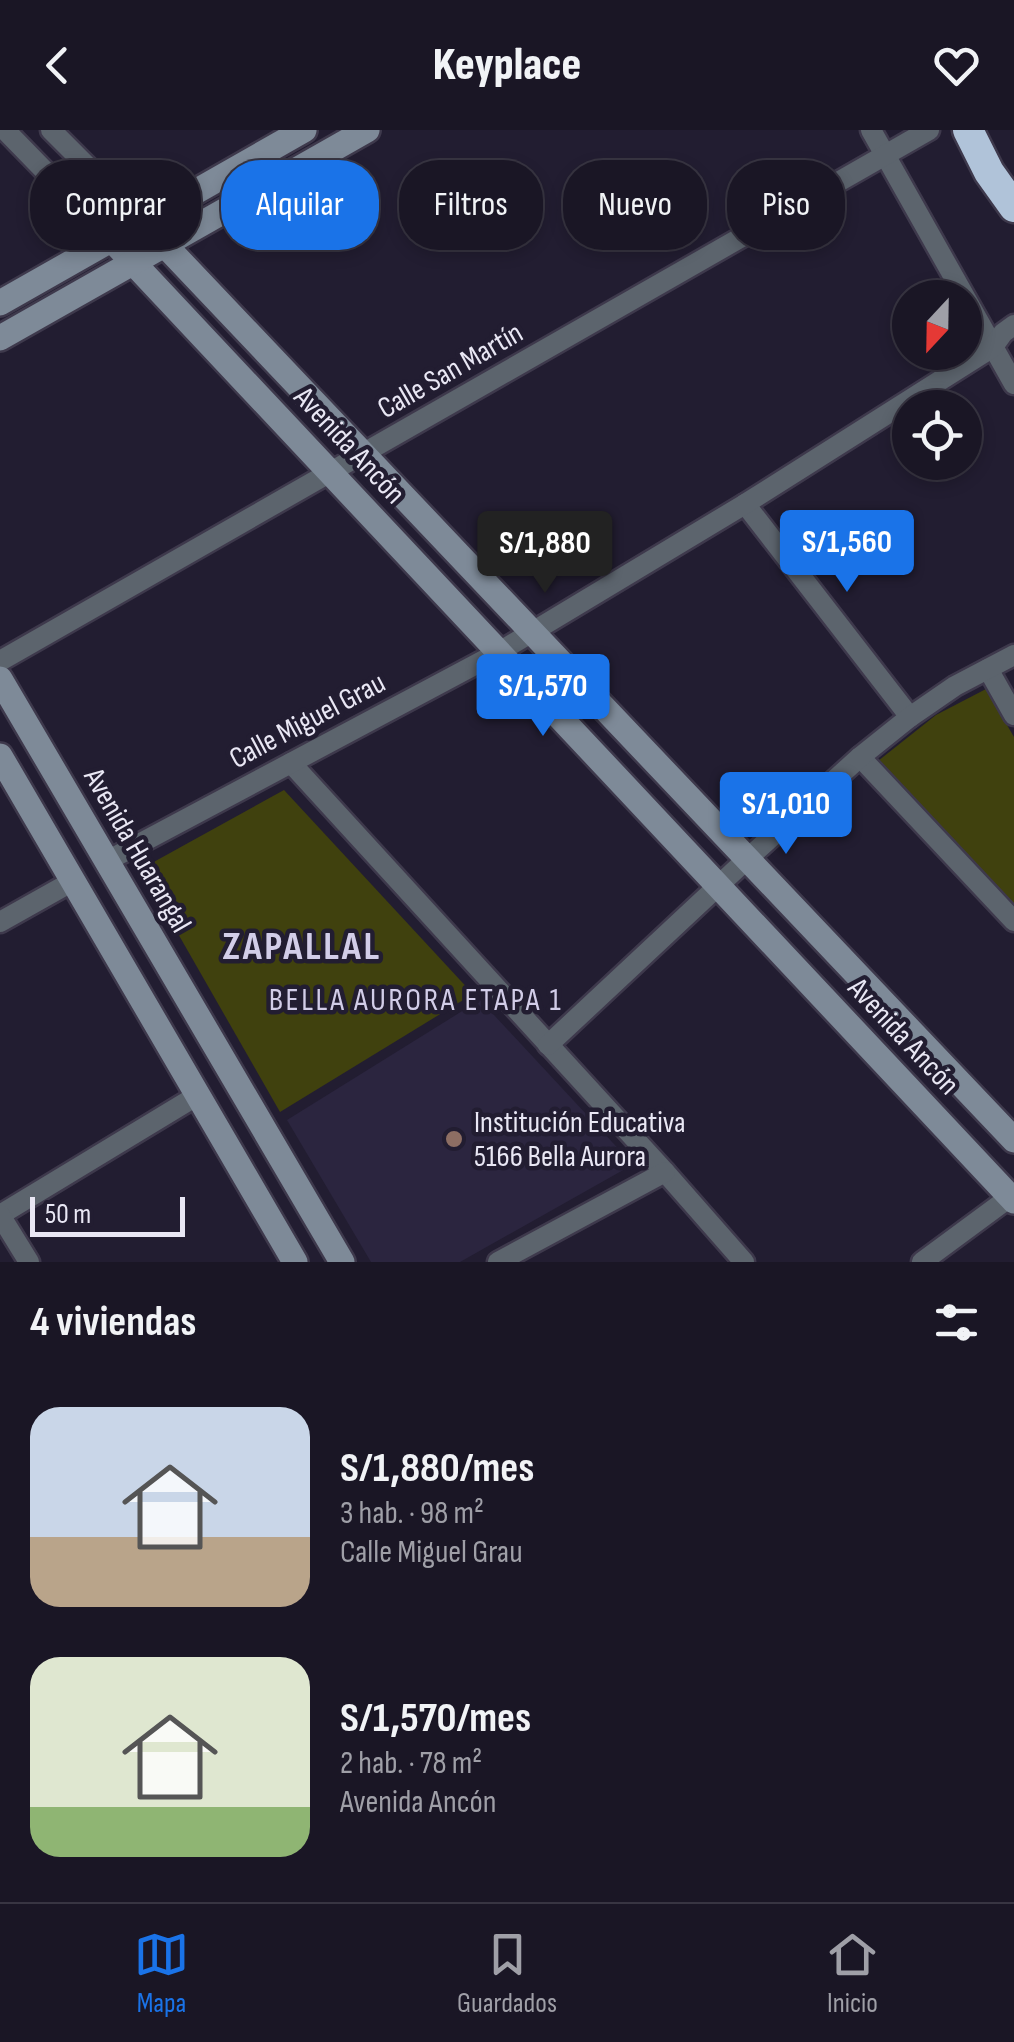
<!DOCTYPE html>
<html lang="es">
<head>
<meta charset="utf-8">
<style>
	body { margin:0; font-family:"Sofia Sans Condensed",sans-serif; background:#272332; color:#f1f3f6; height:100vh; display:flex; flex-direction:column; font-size:38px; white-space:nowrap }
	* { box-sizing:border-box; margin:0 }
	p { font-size:32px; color:#9f9fa7 }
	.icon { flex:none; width:55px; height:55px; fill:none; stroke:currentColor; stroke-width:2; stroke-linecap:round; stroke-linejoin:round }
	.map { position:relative; height:1132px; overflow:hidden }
	.panel { display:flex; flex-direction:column; background:#1a1625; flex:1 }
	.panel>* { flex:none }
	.top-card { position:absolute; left:30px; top:30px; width:955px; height:90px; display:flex; gap:20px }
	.needle { width:65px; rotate:202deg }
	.buttons { position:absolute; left:892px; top:150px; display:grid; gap:20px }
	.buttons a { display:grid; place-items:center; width:90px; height:90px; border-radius:50%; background:#1a1625; box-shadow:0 5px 15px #0003,0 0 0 2px #383542; font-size:50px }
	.scale { position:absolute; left:30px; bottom:25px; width:155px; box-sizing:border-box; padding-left:10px; border:5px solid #e9e7f4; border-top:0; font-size:28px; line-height:35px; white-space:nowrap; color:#e9e7f4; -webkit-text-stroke:8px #221d31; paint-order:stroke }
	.price { position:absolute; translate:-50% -85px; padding:0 22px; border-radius:10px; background:#1a73e8; color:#fff; font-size:32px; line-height:65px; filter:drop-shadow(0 2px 5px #0008) }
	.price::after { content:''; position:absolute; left:50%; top:60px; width:30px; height:22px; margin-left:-15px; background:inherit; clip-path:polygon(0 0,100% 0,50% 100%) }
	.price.on { background:#222; color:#fff }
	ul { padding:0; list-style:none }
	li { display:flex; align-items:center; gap:30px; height:250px; padding:0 30px }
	li span { display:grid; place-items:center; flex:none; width:280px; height:200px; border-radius:30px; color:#555 }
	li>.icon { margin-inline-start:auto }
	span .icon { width:120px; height:120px; fill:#fffc; stroke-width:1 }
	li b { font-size:42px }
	h2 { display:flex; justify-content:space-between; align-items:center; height:120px; padding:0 30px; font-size:42px }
	.pill { padding:0 35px; border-radius:40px; background:#1a1625; box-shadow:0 5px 15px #0003,0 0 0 2px #383542; font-size:35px; line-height:90px }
	.pill.on { background:#1a73e8; color:#fff }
	header { display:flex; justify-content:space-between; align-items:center; height:130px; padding:0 30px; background:#1a1625; font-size:45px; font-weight:800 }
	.tabs { display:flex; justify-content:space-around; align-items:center; height:140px; border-top:2px solid #383542; background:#1a1625; font-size:28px; color:#9f9fa7 }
	.tabs a { display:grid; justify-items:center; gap:5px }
	.tabs .on { color:#1a73e8 }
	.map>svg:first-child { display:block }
</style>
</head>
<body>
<header><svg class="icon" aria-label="back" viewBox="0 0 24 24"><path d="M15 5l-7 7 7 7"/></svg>Keyplace<svg class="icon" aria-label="heart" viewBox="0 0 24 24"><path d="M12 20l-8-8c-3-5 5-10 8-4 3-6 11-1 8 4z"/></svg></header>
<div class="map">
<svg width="1014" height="1132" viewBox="0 0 1014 1132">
	<rect width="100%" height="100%" fill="#221d31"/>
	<path fill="#2b253f" d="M 480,870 L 626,1027 L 625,1039 L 460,1132 L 371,1132 L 287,990 Z"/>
	<g fill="#40410e">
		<path d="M 986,559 L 1014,607 L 1014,778 L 878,631 L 936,585 Z"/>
		<path d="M 284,660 L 473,864 L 280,982 L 141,739 Z"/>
	</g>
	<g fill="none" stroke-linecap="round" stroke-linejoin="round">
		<g stroke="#3e394c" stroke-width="25">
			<g id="street">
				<path d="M 5,0 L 112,110"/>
				<path d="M 51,0 L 143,92"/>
				<path d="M 871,0 L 1014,254"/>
				<path d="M 745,374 L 910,587"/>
				<path d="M 0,531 L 929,0"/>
				<path d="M 988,539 L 1014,585"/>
				<path d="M 860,627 L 1014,791"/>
				<path d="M 291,633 L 665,1042 L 744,1132"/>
				<path d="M 107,731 L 499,522 L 745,374 L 993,217 L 1003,203 L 1014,195"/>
				<path d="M 0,792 L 73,751"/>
				<path d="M 548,915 L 747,729 L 860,627 L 910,587 L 955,556 L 1014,525"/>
				<path d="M 0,1085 L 198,965"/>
				<path d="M 0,1085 L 29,1132"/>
				<path d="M 498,1132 L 665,1042"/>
				<path d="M 922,1132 L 1010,1067"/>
			</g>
		</g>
		<g stroke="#3e394c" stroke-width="30">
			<g id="secondary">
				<path d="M 143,92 L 1014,1010"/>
				<path d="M 112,110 L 1014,1071"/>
				<path d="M 0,173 L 304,0"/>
				<path d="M 0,208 L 367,0"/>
				<path d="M 0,549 L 342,1132"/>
				<path d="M 0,626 L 295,1132"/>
			</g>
		</g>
		<g stroke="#3e394c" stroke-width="35">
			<path id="highway" d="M 968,0 L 989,42 L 1014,77"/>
		</g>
		<use href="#street" stroke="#5c646d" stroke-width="20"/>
		<use href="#secondary" stroke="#7e8a98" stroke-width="25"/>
		<use href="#highway" stroke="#b0c3d9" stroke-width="30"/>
	</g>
	<circle fill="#8d6e63" stroke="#221d31" stroke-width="4" cx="454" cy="1009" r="10"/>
	<g text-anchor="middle" stroke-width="9" stroke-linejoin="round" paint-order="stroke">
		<g font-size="30" fill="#e9e7f4" stroke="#221d31">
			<text transform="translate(450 240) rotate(-30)" y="10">Calle San Martín</text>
			<text transform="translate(350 315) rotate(47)" y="10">Avenida Ancón</text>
			<text transform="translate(307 590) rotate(-28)" y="10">Calle Miguel Grau</text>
			<text transform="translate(138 720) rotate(60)" y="10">Avenida Huarangal</text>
			<text transform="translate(904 906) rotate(47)" y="10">Avenida Ancón</text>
		</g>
		<g font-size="30" fill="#e9e7f4" stroke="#221d31" text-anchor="start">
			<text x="474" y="1002">Institución Educativa<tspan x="474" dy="34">5166 Bella Aurora</tspan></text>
		</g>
		<g font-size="32" letter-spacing="2.5" fill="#d2cde8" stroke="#221d31">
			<text x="416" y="880">BELLA AURORA ETAPA 1</text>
		</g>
		<g font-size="40" font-weight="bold" letter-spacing="2.5" fill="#d2cde8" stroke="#221d31">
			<text x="302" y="829">ZAPALLAL</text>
		</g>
	</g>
</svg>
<div class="buttons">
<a><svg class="needle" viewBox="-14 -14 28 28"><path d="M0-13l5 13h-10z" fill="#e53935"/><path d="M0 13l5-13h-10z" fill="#9f9fa7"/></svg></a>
<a><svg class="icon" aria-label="locate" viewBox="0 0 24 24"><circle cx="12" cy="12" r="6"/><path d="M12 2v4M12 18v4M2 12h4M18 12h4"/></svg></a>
</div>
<div class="scale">50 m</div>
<b class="price" style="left:847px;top:465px">S/1,560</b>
<b class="price on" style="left:545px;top:466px">S/1,880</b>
<b class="price" style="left:543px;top:609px">S/1,570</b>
<b class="price" style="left:786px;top:727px">S/1,010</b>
<div class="top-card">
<a class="pill">Comprar</a>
<a class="pill on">Alquilar</a>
<a class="pill">Filtros</a>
<a class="pill">Nuevo</a>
<a class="pill">Piso</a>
</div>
</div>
<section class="panel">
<h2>4 viviendas<svg class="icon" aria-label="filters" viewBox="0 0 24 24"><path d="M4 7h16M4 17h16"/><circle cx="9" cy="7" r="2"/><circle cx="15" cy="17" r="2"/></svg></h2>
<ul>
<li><span style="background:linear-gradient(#c9d6e8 65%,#b9a48a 0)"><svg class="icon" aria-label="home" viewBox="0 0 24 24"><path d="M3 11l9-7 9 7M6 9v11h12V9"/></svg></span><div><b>S/1,880/mes</b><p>3 hab. · 98 m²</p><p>Calle Miguel Grau</p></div></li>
<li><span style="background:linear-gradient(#dfe7d0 75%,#8fb573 0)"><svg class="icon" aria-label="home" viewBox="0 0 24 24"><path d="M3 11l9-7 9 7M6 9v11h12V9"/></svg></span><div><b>S/1,570/mes</b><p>2 hab. · 78 m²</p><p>Avenida Ancón</p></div></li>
</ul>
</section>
<nav class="tabs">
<a class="on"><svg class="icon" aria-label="map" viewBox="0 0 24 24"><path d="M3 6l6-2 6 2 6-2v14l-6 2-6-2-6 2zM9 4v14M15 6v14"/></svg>Mapa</a>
<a><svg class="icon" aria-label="saved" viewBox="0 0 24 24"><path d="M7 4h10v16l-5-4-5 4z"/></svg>Guardados</a>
<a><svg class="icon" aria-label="home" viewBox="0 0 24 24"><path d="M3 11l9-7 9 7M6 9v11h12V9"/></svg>Inicio</a>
</nav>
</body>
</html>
